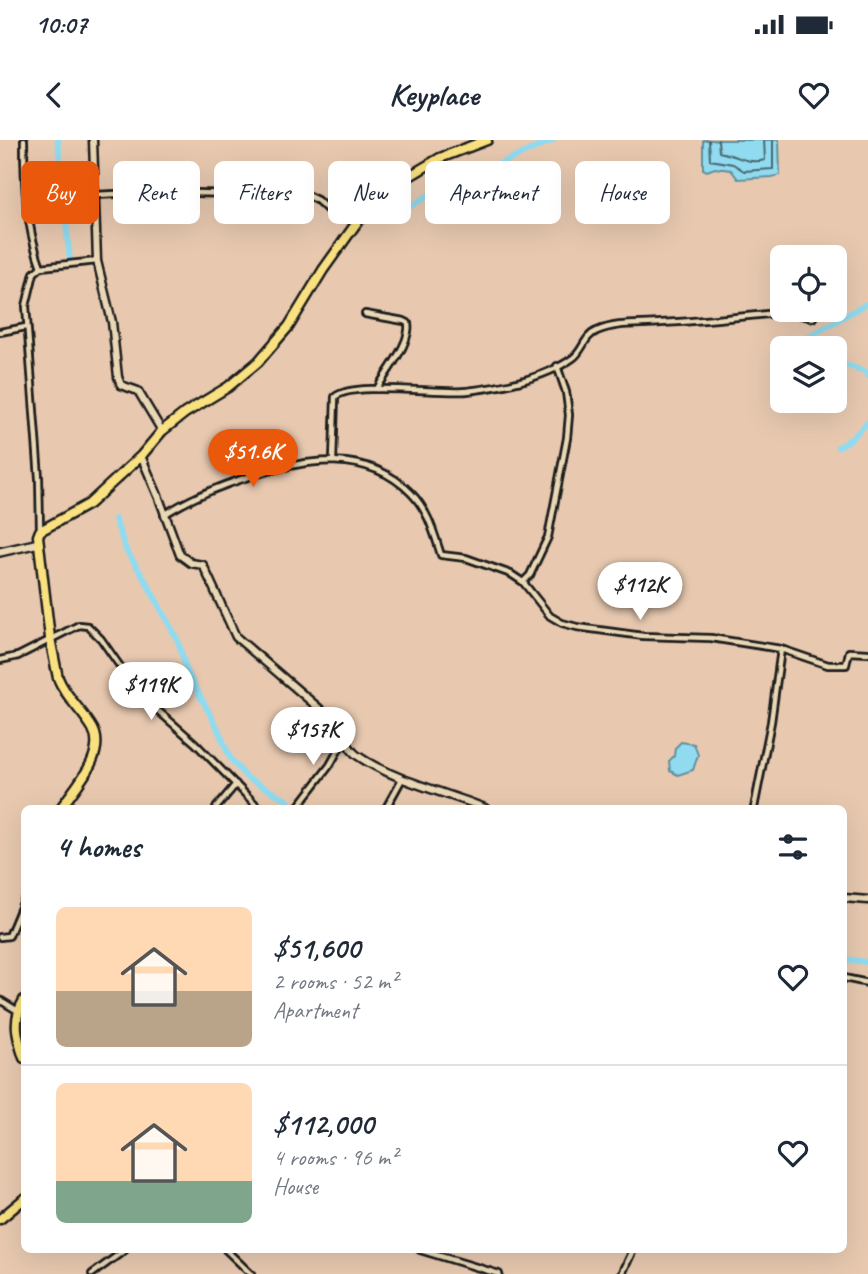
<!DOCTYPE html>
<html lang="en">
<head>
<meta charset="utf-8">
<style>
	body { margin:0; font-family:Caveat,sans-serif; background:#f2f2f3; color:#1f2937; height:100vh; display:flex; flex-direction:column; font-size:26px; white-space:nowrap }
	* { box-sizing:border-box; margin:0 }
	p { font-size:23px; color:#747a83 }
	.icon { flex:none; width:38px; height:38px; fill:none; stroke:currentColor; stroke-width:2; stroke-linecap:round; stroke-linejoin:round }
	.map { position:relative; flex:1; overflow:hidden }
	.details { position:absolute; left:21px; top:665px; width:826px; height:448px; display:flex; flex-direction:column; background:#fff; border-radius:10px; box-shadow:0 7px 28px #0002 }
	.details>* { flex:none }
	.hud { position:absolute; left:21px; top:21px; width:826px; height:63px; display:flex; gap:14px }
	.controls { position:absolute; left:770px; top:105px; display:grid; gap:14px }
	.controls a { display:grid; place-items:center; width:77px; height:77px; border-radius:10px; background:#fff; box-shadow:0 7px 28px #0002; font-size:35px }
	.price { position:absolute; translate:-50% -60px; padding:0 16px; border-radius:24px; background:#fff; color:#222; font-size:23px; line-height:46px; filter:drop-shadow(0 2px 4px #0008) }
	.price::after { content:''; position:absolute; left:50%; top:42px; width:21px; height:16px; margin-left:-10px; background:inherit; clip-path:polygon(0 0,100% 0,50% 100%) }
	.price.active { background:#ea580c; color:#fff }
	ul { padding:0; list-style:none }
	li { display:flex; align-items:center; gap:21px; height:175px; padding:0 35px }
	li+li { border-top:2px solid #e0e1e3 }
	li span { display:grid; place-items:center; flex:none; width:196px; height:140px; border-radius:10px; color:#555 }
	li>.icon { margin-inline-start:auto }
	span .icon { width:84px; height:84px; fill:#fffc; stroke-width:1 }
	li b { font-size:30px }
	h2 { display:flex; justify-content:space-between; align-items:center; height:84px; padding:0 35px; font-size:30px }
	.pill { padding:0 24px; border-radius:10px; background:#fff; box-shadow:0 7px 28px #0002; font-size:24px; line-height:63px }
	.pill.active { background:#ea580c; color:#fff }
	.status { display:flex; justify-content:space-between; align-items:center; height:49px; padding:0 35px; background:#fff; direction:ltr }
	.status svg { height:19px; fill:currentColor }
	header { display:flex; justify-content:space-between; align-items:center; height:91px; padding:0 35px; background:#fff; font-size:32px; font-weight:800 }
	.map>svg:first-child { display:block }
</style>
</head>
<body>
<div class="status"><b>10:07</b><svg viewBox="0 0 49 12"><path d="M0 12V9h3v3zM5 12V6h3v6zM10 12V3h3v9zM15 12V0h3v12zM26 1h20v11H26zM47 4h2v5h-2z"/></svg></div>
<header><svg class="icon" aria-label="back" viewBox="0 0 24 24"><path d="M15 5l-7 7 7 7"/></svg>Keyplace<svg class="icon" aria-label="heart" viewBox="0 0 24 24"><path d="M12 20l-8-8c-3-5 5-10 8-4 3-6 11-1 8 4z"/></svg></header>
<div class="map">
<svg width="868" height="1134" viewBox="0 0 868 1134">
	<rect width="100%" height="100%" fill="#e8c9b0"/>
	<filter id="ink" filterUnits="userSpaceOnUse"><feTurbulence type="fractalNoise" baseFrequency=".0143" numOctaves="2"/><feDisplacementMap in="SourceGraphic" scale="14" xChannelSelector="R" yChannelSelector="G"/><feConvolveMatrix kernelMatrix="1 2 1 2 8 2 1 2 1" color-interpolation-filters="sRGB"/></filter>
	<g filter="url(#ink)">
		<g fill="#90dbf0" stroke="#628f9b" stroke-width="2">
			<path d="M 703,0 L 779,0 L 780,35 L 772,37 L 738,39 L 731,30 L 715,28 L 707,31 L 703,29 Z"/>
			<path d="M 681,602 L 694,604 L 698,615 L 693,630 L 678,635 L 670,631 L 669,621 L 674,616 L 675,608 Z"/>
		</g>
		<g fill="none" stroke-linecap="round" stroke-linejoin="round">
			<g stroke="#4a6871" stroke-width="2">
				<path d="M 709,0 L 710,20 L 733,24 L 744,31 L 773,29 L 773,0"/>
				<path d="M 718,0 L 719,12 C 736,15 748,25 765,20 L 764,0"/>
			</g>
			<g stroke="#90dbf0" stroke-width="6">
				<path d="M 58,0 L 70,122"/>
				<path d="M 404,70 L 448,44 L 484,31 L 553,0"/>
				<path d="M 798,208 L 805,199 L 868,163"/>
				<path d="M 835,222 L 865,231 L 868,236"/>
				<path d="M 838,307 L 851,299 L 868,282"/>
				<path d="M 115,379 L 126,410 L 147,443 L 178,501 L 187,532 L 218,589 L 230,618 L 246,637 L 287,660 L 292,668"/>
				<path d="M 844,819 L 868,822"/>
			</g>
			<g stroke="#1c1c1c" stroke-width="10">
				<g id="minor">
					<path d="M 24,0 C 24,44 26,86 41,127"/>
					<path d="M 95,55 L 157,52 L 309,56 L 317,60 L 332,74 L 357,81"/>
					<path d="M 365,174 L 404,181 L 408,183 C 412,202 386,232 377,249"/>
					<path d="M 0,192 L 26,187"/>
					<path d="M 333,321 L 335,257 C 352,241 440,254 467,251 C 501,247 544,239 573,218 C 583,211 584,196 597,191 C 617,182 640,185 661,183 C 703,181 746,176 788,172 L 813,178"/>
					<path d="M 164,375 C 191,357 220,346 251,336 C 305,319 367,308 411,353 C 428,370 434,393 441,415 L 466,418 L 511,434 L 523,442 L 550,476 L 562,483 L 577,487 L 643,496 L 711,498 L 781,509"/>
					<path d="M 40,390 L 39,338 L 26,166 L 34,133 L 41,127 L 97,121"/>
					<path d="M 523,442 L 530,435 L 548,397 L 567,298 L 569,275 L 566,252 L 557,226"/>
					<path d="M 0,520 L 18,516 L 79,485 L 88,486 L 101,499 L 140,555 L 195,603 L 259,668"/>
					<path d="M 216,668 L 236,644"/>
					<path d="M 297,668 L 330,625 L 345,598"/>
					<path d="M 386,668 L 402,639"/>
					<path d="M 754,668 L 771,582 L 781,509 L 828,525 L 846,525 L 849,512 L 868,513"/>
					<path d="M 0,797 L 9,796 L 24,760"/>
					<path d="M 844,838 L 868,843"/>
					<path d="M 0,860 L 18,871"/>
					<path d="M 226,1110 L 251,1134"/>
					<path d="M 420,1110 L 499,1134"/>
					<path d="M 92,1134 L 125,1110"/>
					<path d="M 622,1134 L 633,1110"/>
				</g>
			</g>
			<g stroke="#1c1c1c" stroke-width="11">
				<g id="tertiary">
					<path d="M 93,0 L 97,121 L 112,182 L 118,237 L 121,245 L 138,251 L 162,291"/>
					<path d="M 141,316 L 159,358 L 180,415 L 191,423 L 203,425 L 236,497 L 342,588 C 345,598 348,609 358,616 C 391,639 447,653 485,668"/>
					<path d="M 844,758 L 868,760"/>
				</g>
			</g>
			<g stroke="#1c1c1c" stroke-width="12">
				<path id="secondary" d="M 0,412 L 39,403"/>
			</g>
			<g stroke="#1c1c1c" stroke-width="13">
				<g id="primary">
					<path d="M 61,668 C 74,648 107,615 93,589 C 83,571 66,558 58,538 L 50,498 L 38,396 L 40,391 L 89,364 L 141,316 L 162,291 L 185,273 L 228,247 L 258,222 L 289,186 L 323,130 L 358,81 L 386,50 L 440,18 L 487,0"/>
					<path d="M 24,860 C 12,880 17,897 24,918"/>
					<path d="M 0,1079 L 24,1059"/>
				</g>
			</g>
			<use href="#minor" stroke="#ead7b5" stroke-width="4.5"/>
			<use href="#tertiary" stroke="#ead7b5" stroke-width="6"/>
			<use href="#secondary" stroke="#ead7b5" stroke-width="7"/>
			<use href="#primary" stroke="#f9e181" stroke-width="8"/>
		</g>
	</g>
</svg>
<div class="controls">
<a><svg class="icon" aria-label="locate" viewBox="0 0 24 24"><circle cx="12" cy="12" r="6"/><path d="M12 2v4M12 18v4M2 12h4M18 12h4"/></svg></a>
<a><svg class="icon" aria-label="layers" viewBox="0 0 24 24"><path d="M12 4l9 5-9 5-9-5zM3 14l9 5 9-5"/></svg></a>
</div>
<b class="price active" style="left:253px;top:349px">$51.6K</b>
<b class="price" style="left:640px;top:482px">$112K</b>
<b class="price" style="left:151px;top:582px">$119K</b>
<b class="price" style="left:313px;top:627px">$157K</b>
<div class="hud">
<a class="pill active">Buy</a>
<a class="pill">Rent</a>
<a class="pill">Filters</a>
<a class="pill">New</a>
<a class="pill">Apartment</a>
<a class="pill">House</a>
</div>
<section class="details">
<h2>4 homes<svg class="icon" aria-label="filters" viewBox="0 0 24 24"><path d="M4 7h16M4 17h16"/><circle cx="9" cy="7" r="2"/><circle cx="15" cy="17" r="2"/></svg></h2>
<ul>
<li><span style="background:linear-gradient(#ffd9b3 60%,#b9a48a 0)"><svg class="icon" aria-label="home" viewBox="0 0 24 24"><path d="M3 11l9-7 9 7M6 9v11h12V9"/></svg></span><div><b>$51,600</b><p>2 rooms · 52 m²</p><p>Apartment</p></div><svg class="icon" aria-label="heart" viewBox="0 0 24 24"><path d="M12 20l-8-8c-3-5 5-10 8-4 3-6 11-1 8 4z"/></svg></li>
<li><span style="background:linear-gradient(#ffd9b3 70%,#7fa58c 0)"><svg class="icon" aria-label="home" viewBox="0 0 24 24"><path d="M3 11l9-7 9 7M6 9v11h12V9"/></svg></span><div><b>$112,000</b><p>4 rooms · 96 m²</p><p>House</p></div><svg class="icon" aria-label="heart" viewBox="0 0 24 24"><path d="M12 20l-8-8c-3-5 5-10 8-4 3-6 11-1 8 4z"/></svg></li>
</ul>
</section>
</div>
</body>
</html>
